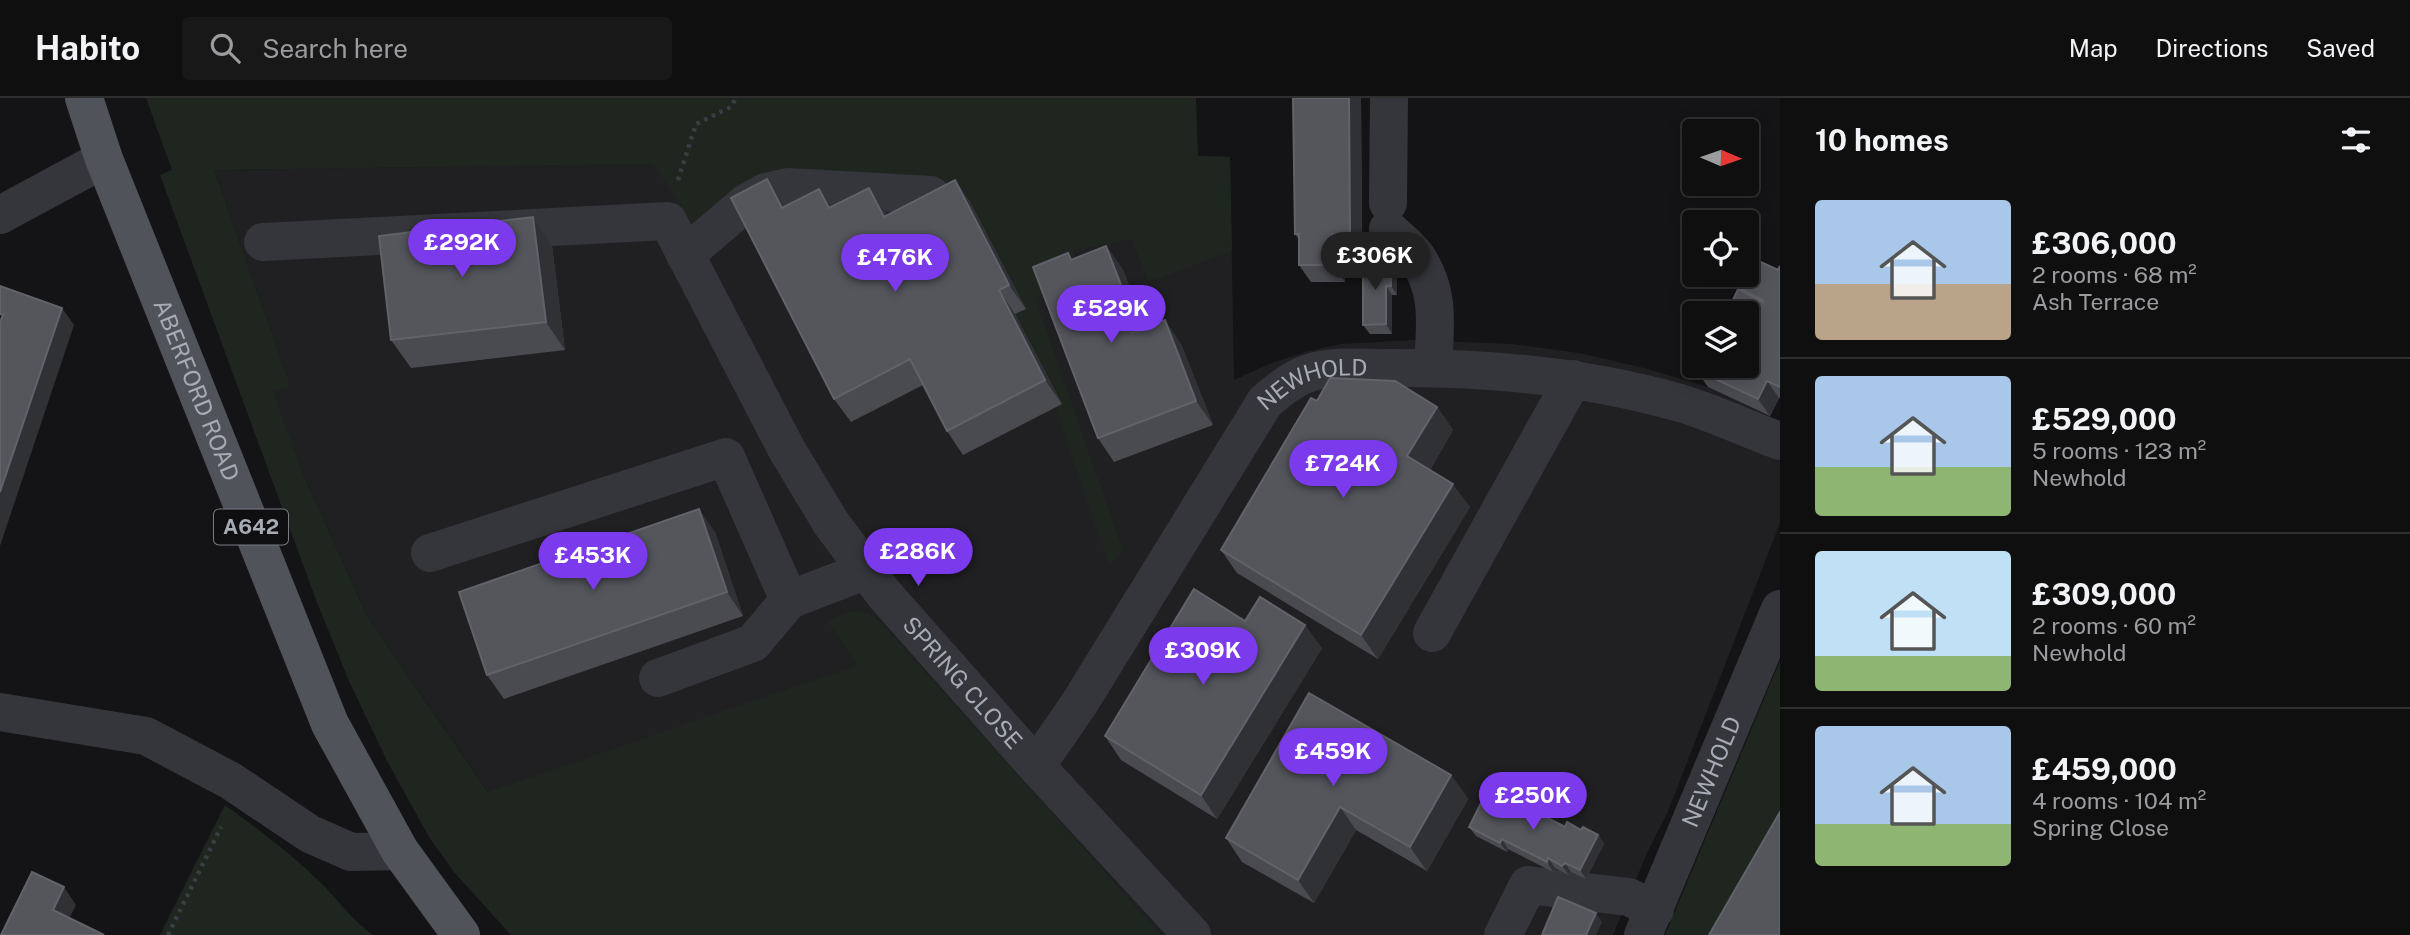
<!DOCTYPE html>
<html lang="en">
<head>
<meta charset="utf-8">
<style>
	body { margin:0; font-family:"Public Sans",sans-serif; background:#181819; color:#f1f3f6; height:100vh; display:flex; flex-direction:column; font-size:26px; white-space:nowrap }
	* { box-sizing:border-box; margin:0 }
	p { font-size:23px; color:#9b9c9f }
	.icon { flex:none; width:38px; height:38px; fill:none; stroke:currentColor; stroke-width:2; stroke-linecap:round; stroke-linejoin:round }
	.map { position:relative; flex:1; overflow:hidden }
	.panel { display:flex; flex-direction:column; background:#0f0f10; width:630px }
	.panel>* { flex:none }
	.needle { width:46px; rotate:92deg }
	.fabs { position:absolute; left:1682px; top:21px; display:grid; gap:14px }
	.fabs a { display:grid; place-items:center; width:77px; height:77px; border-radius:7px; background:#0f0f10; box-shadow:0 4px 18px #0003,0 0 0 2px #2f2f30; font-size:35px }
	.price { position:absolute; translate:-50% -60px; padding:0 16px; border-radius:24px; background:#7c3aed; color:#fff; font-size:23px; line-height:46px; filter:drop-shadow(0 2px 4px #0008) }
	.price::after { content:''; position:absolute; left:50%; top:42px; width:21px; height:16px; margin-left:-10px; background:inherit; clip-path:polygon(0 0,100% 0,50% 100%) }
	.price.active { background:#222; color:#fff }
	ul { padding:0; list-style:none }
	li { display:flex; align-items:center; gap:21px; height:175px; padding:0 35px }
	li+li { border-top:2px solid #2f2f30 }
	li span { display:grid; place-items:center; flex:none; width:196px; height:140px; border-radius:7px; color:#555 }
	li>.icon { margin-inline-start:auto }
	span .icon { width:84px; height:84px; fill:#fffc; stroke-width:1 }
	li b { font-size:30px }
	h2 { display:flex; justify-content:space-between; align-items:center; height:84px; padding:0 35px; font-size:30px }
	header { display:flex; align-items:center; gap:42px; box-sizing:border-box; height:98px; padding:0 35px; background:#0f0f10; border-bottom:2px solid #2f2f30 }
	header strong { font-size:33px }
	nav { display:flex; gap:38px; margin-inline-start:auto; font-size:24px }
	.search { width:490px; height:63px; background:#181819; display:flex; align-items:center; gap:18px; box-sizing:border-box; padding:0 24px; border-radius:7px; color:#9b9c9f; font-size:26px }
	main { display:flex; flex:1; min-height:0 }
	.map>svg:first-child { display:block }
</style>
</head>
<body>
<header>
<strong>Habito</strong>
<div class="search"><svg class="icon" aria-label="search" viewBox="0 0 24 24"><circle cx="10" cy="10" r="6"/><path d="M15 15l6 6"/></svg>Search here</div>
<nav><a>Map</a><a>Directions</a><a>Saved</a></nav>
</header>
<main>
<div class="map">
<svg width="1780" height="837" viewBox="0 0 1780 837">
	<rect width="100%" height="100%" fill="#141416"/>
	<path fill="#202023" d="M 1198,58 L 1230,59 L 1234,282 L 1269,266 L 1305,254 L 1341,246 L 1413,242 L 1512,246 L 1579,255 L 1644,270 L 1708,289 L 1770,318 L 1780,363 L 1780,425 L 1669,711 L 1647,755 L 1613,837 L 603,837 L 489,695 L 368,520 L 301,371 L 272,291 L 291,289 L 214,72 Z"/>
	<g fill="#1f2620">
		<path d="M 146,0 L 1196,0 L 1198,58 L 1230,59 L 1232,153 L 1149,184 L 1131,141 L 1072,153 L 1085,179 L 1035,200 L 1123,453 L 1109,467 L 1055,309 L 1062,305 L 1015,216 L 1026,210 L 971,106 L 900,143 L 783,105 L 697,132 L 653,66 L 214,72 L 291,289 L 273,292 L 301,371 L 368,520 L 488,694 L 858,567 L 828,524 C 847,513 863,506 880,524 L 1161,837 L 511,837 L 454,774 L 429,739 L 387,663 L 349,583 L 316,502 L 160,77 L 172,72 Z"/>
		<path d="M 1780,563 L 1780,766 L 1739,837 L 1665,837 Z"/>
		<path d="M 225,707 C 258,731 289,754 319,783 C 338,801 351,822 373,837 L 160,837 Z"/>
	</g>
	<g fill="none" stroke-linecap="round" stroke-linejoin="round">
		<g stroke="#3b3d42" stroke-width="4.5" stroke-dasharray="3.5 5" stroke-linecap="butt">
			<path d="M 678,82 L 696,26 L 731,9 L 736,0"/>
			<path d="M 168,837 L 221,729"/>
		</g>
		<g stroke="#35363b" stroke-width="38">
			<path d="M 1388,105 L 1389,0"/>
			<path d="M 0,117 L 104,61"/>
			<path d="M 1388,131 C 1397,139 1409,148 1416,158 C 1441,194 1435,228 1433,269"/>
			<path id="s1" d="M 263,144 L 668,123 L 787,352 L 831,425 L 884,496 L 1036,668 L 1192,837"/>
			<path d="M 685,157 L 746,105 L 766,94 L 788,89 L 931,97"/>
			<path d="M 430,455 L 726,359 L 789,502 L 867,472"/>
			<path d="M 1432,535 L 1573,281"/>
			<path d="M 658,580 L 753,545 L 789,502"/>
			<path d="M 0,614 L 146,638 L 231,683 L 310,736 L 351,754 L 400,753"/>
			<path id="s2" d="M 1036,668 L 1079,606 L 1265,304 C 1279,292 1292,281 1309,275 C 1334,267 1363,270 1389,270 C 1488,269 1584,278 1680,305 C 1714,315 1747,331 1780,343"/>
			<path d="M 1503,837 L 1528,787 L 1629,799 L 1655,812"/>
			<path id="s3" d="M 1643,837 L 1780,511"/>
		</g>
		<path stroke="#51535a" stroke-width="38" id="s4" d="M 84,0 L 104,61 L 330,626 L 400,753 L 461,837"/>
	</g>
	<g fill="#4a4b51">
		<path d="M 1293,0 L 1361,0 L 1362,153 L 1344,153 L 1345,184 L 1311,184 L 1299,167 L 1299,142 L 1295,136 Z"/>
		<path d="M 767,81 L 785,108 L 832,109 L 885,114 L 887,117 L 955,82 L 971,106 L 1026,211 L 1015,216 L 1062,306 L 963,357 L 947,333 L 923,287 L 851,324 L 834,301 Z"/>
		<path d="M 552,148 L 565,252 L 411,270 L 391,242 Z"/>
		<path d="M 1106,148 L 1123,172 L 1145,230 L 1181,246 L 1213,327 L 1114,364 L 1098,340 L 1072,161 Z"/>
		<path d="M 1390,164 L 1397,174 L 1397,197 L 1392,197 L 1392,236 L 1370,236 L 1363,227 Z"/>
		<path d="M 1780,168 L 1780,300 L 1779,300 L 1770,318 L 1708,289 L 1696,272 L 1746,268 L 1746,215 L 1740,192 L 1738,190 L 1778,172 Z"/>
		<path d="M 1437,309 L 1453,332 L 1430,372 L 1470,409 L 1378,561 L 1237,475 L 1221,452 Z"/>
		<path d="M 715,434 L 743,518 L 504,601 L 487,577 Z"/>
		<path d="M 1245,523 L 1322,550 L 1217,721 L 1121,662 L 1105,638 Z"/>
		<path d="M 1451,677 L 1468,701 L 1427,773 L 1356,732 L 1314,805 L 1242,764 L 1226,740 Z"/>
		<path d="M 1518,711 L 1565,729 L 1581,732 L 1598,737 L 1604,746 L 1586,781 L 1571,774 L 1569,777 L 1555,770 L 1553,774 L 1508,751 L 1507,754 L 1476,738 L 1469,729 Z"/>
	</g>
	<g fill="#303135">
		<path d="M 1349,0 L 1361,0 L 1362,153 L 1350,136 Z"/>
		<path d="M 767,81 L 783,105 L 798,134 L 782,110 Z"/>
		<path d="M 955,82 L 971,106 L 1026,211 L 1009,187 Z"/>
		<path d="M 869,90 L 885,114 L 900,143 L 884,119 Z"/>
		<path d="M 819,91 L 835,114 L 829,110 Z"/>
		<path d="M 533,119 L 552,148 L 565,252 L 546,224 Z"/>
		<path d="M 1332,136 L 1344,153 L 1345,184 L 1333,167 Z"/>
		<path d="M 1106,148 L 1123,172 L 1146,232 L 1129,208 Z"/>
		<path d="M 1390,164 L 1397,174 L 1397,197 L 1391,188 Z"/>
		<path d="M 1386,188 L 1392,197 L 1392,236 L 1386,226 Z"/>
		<path d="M 999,192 L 1015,216 L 1062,306 L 1045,282 Z"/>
		<path d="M 62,210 L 74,227 L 0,448 L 0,394 Z"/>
		<path d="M 1123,211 L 1139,234 L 1132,235 Z"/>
		<path d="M 1165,222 L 1181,246 L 1213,327 L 1196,303 Z"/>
		<path d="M 1767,283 L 1779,300 L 1770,318 L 1758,301 Z"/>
		<path d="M 1437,309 L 1453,332 L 1424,382 L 1407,358 Z"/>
		<path d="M 1453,386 L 1470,409 L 1378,561 L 1361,537 Z"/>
		<path d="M 699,411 L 715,434 L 743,518 L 727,494 Z"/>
		<path d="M 1305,527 L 1322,550 L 1217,721 L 1201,697 Z"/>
		<path d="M 1451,677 L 1468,701 L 1427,773 L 1410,749 Z"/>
		<path d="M 1340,709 L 1356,732 L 1314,805 L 1298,782 Z"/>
		<path d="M 1598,737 L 1604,746 L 1586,781 L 1580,772 Z"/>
		<path d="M 1502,741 L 1508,751 L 1507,754 L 1500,745 Z"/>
		<path d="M 1548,760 L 1555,770 L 1553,774 L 1547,764 Z"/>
		<path d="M 1565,765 L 1571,774 L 1569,777 L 1562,768 Z"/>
		<path d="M 64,789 L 76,807 L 65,829 L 53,812 Z"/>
		<path d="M 1596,815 L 1602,824 L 1596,837 L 1586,837 Z"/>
	</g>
	<g fill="#54565c" stroke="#61636a" stroke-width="2">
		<path d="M 1293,0 L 1349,0 L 1350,136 L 1332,136 L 1333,167 L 1299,167 L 1299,136 L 1295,136 Z"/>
		<path d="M 767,81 L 782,110 L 819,91 L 829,110 L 869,90 L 884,119 L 955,82 L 1009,187 L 999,192 L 1045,282 L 947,333 L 910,261 L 834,301 L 731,100 Z"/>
		<path d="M 533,119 L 546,224 L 391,242 L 379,138 Z"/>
		<path d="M 1106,148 L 1129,208 L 1123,211 L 1132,235 L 1165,222 L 1196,303 L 1098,340 L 1033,169 L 1068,155 L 1071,162 Z"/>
		<path d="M 1752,160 L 1778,172 L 1780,168 L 1780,289 L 1767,283 L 1758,301 L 1696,272 L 1698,268 L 1746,268 L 1746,238 L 1750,230 L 1746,228 L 1746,215 L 1727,215 L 1738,191 L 1763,204 L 1763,202 L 1738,190 L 1744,177 L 1746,177 L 1746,172 Z"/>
		<path d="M 1390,164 L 1391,188 L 1386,188 L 1386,226 L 1363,227 L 1363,165 Z"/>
		<path d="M 0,188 L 62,210 L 0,394 L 0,224 L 3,217 L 0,216 Z"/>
		<path d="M 1330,280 L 1395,283 L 1437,309 L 1407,358 L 1453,386 L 1361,537 L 1221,452 L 1311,300 L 1317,303 Z"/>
		<path d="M 699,411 L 727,494 L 487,577 L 459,494 Z"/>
		<path d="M 1194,491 L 1245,523 L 1260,499 L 1305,527 L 1201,697 L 1105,638 Z"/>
		<path d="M 1309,595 L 1451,677 L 1410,749 L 1340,709 L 1298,782 L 1226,740 Z"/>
		<path d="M 1486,695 L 1518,711 L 1521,706 L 1565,729 L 1567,724 L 1581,732 L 1583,729 L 1598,737 L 1580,772 L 1565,765 L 1562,768 L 1548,760 L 1547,764 L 1502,741 L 1500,745 L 1469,729 Z"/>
		<path d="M 1780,714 L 1780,837 L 1709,837 Z"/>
		<path d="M 32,774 L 64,789 L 53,812 L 104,837 L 1,837 Z"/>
		<path d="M 1558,799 L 1596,815 L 1586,837 L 1542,837 Z"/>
	</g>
	<g text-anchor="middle" stroke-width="5" stroke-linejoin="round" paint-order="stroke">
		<rect fill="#0f0f11" stroke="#797c84" stroke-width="2" x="214" y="411.5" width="74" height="35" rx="5"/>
		<g font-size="21" font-weight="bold" fill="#a6abb6">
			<text x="251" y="436">A642</text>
		</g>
		<g font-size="23" fill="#a6abb6" stroke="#0f0f11">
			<text dy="8" stroke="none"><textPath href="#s4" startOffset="313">ABERFORD ROAD</textPath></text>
			<text dy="8" stroke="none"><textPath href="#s2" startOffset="483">NEWHOLD</textPath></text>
			<text dy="8" stroke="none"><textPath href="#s1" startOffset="956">SPRING CLOSE</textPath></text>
			<text dy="8" stroke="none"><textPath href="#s3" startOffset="177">NEWHOLD</textPath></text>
		</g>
	</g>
</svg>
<div class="fabs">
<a><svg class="needle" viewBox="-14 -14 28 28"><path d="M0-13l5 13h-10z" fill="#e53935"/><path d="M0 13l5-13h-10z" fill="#9b9c9f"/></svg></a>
<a><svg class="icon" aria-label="locate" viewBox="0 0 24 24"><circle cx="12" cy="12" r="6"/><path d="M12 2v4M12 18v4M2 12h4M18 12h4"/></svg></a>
<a><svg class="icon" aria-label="layers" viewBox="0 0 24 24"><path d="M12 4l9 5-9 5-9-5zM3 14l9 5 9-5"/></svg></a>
</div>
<b class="price" style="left:462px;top:181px">£292K</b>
<b class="price active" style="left:1375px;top:194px">£306K</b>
<b class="price" style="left:895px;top:196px">£476K</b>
<b class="price" style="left:1111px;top:247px">£529K</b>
<b class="price" style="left:1343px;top:402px">£724K</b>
<b class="price" style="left:918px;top:490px">£286K</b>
<b class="price" style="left:593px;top:494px">£453K</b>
<b class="price" style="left:1203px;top:589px">£309K</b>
<b class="price" style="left:1333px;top:690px">£459K</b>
<b class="price" style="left:1533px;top:734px">£250K</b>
</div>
<section class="panel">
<h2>10 homes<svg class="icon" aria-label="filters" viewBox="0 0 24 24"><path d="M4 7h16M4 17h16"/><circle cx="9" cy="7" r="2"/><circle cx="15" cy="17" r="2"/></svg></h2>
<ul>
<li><span style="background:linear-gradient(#a9c7e8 60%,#b9a48a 0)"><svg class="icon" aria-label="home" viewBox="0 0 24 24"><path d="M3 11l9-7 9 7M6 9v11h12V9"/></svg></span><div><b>£306,000</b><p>2 rooms · 68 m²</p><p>Ash Terrace</p></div></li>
<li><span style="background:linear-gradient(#a9c7e8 65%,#8fb573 0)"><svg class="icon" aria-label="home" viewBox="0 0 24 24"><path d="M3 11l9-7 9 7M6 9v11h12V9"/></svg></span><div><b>£529,000</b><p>5 rooms · 123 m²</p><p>Newhold</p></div></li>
<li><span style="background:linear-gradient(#bfe0f5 75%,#8fb573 0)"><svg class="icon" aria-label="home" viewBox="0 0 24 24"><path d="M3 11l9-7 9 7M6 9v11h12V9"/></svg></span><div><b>£309,000</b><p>2 rooms · 60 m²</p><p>Newhold</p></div></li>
<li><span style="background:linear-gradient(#a9c7e8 70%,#8fb573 0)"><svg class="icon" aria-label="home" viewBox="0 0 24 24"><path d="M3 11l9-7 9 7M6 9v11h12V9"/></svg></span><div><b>£459,000</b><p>4 rooms · 104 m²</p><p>Spring Close</p></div></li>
</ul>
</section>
</main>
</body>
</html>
